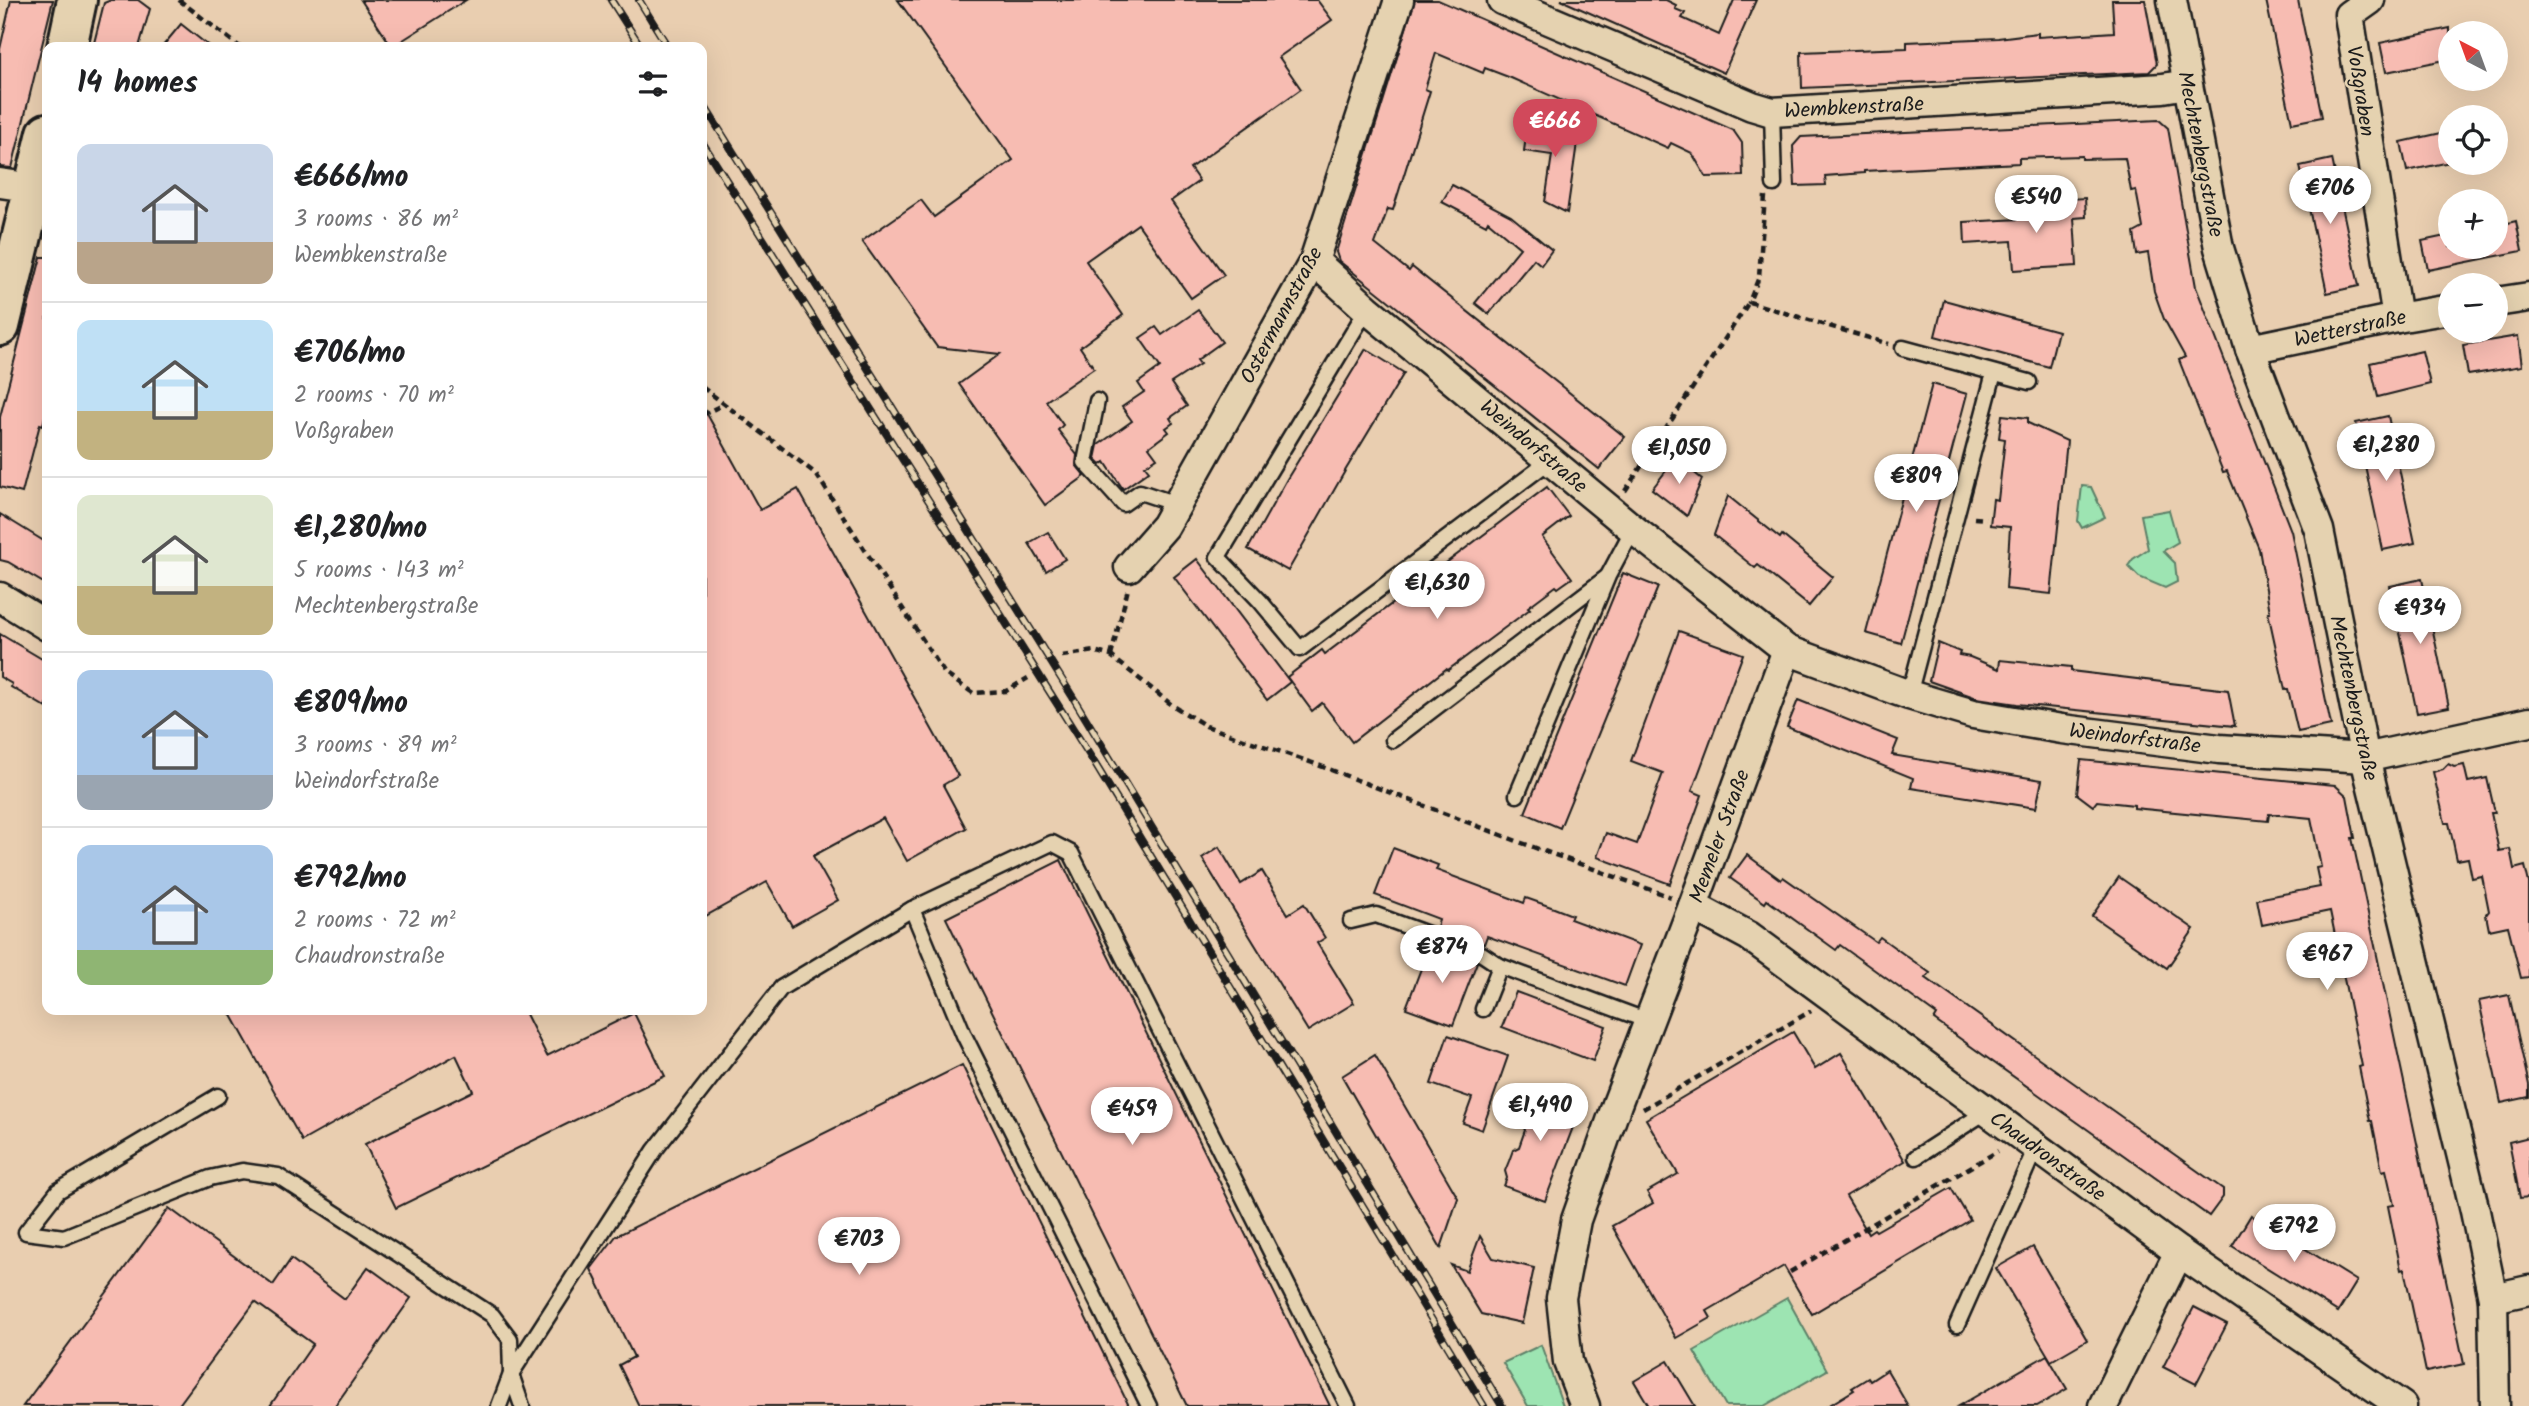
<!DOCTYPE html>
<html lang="en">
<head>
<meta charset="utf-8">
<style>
	body { margin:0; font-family:Kalam,sans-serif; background:#f2f2f2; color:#202124; height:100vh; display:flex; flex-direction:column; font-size:26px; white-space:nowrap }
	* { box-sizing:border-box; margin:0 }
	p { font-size:23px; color:#757577 }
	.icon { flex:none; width:38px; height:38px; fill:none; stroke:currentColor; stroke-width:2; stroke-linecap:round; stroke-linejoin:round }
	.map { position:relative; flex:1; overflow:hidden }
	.drawer { position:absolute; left:42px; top:42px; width:665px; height:973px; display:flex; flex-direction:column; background:#fff; border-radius:14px; box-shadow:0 7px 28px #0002 }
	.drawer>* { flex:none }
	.needle { width:46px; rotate:319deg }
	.fabs { position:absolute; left:2438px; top:21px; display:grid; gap:14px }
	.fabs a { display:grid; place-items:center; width:70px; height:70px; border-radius:50%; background:#fff; box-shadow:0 7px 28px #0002; font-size:35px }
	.price { position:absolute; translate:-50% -60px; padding:0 16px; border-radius:24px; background:#fff; color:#222; font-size:23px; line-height:46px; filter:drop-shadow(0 2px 4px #0008) }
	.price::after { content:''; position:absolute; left:50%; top:42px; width:21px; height:16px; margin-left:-10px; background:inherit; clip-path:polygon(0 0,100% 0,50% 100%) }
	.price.active { background:#d1495b; color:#fff }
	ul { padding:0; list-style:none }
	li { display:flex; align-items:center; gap:21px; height:175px; padding:0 35px }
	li+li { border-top:2px solid #e0e0e0 }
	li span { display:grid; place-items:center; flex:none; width:196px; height:140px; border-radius:14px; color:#555 }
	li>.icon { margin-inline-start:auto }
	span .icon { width:84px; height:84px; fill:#fffc; stroke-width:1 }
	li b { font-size:30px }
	h2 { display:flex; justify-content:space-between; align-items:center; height:84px; padding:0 35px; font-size:30px }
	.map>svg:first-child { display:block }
</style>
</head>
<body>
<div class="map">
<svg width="2529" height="1406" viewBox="0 0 2529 1406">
	<rect width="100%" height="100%" fill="#e9ceb0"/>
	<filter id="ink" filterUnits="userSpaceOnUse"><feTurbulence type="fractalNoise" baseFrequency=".0143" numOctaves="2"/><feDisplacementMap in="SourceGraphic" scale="14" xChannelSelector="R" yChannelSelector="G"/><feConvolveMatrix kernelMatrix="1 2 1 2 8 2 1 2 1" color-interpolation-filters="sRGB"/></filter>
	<g filter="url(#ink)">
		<g fill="#9de4b2" stroke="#5c8067" stroke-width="2">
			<path d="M 2082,486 L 2091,487 L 2105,517 L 2082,528 L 2078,521 Z"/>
			<path d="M 2169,510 L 2178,542 L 2163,551 L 2175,563 L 2177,582 L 2165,588 L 2139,577 L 2128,566 L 2133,559 L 2148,549 L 2141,515 Z"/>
			<path d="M 1787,1298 L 1827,1370 L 1764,1406 L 1726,1406 L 1694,1351 Z"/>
			<path d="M 1541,1345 L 1563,1406 L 1528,1406 L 1503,1363 Z"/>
		</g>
		<g fill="#f7bcb2" stroke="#1c1c1c" stroke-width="2">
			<path d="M 11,0 L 53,0 L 12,168 L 0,167 L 0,49 Z"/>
			<path d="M 138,0 L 150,9 L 139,47 L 93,47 L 104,3 L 111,0 Z"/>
			<path d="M 361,0 L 466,0 L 392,47 Z"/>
			<path d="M 898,0 L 1317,0 L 1332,20 L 1279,57 L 1301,89 L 1190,168 L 1199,181 L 1171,201 L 1224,275 L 1191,298 L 1138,224 L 1086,261 L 1123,315 L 1080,347 L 1094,368 L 1046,401 L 1063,425 L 1058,430 L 1077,455 L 1076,465 L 1085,476 L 1045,505 L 959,384 L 1000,354 L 937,347 L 862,241 L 921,200 L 934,217 L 1013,160 Z"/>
			<path d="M 1415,0 L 1438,0 L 1733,130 L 1742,143 L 1743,176 L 1706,177 L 1692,153 L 1671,143 L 1668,148 L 1511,78 L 1485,68 L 1483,73 L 1436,53 L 1425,89 L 1430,91 L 1393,210 L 1388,209 L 1375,244 L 1409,271 L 1412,267 L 1625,437 L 1599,469 L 1339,261 L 1336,252 Z"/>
			<path d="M 1561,0 L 1666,0 L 1676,5 L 1675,9 L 1685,13 L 1682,18 L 1719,35 L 1734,0 L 1756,0 L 1724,73 Z"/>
			<path d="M 2112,0 L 2145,0 L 2157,64 L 2149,72 L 1802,88 L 1801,52 L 1907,48 L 1907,42 L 1998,38 L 2038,33 L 2038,37 L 2114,32 Z"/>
			<path d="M 2266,0 L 2298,0 L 2322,117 L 2292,123 Z"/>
			<path d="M 181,24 L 210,47 L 162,47 Z"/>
			<path d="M 2450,28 L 2450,59 L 2386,72 L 2380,43 Z"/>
			<path d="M 2159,120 L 2168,128 L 2196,287 L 2291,531 L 2331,725 L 2298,732 L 2288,690 L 2285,690 L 2268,612 L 2270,612 L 2259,549 L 2227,471 L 2223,472 L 2179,360 L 2185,357 L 2164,319 L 2154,291 L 2148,253 L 2137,255 L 2134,233 L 2143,228 L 2136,190 L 2131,191 L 2125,158 L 2082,159 L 2082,156 L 2019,158 L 2019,163 L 1864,171 L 1864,173 L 1825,176 L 1826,185 L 1795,186 L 1793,146 L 1801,137 Z"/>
			<path d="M 1528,122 L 1579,129 L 1567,213 L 1545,202 L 1552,155 L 1524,151 Z"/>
			<path d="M 2450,131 L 2450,162 L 2407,171 L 2401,142 Z"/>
			<path d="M 2332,159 L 2359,286 L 2327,293 L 2300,166 Z"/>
			<path d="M 1452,185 L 1511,216 L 1552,250 L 1541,265 L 1534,259 L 1489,314 L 1475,303 L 1520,248 L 1488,221 L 1486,225 L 1442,202 Z"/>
			<path d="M 2085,198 L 2086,217 L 2074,218 L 2077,266 L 2014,270 L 2012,241 L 1965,244 L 1964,222 L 2039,218 L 2038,201 Z"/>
			<path d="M 2516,221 L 2522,251 L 2428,270 L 2422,241 L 2450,235 L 2450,247 L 2496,247 L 2496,226 Z"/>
			<path d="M 41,257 L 47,257 L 47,408 L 43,425 L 40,424 L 22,493 L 0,487 L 0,417 Z"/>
			<path d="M 1944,300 L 2058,331 L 2049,367 L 1935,336 Z"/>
			<path d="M 1198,310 L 1222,342 L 1197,360 L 1200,364 L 1171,383 L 1187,406 L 1170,418 L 1173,423 L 1166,428 L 1169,432 L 1149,447 L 1157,458 L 1145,466 L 1149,471 L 1123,489 L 1105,462 L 1101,465 L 1095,459 L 1098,445 L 1132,421 L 1122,407 L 1144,392 L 1138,383 L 1160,367 L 1140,338 L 1156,327 L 1162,335 Z"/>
			<path d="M 2518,336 L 2522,366 L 2468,375 L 2463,345 Z"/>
			<path d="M 1366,349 L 1404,373 L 1345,471 L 1288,571 L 1248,549 L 1287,479 Z"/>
			<path d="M 2422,351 L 2430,384 L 2378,397 L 2370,363 Z"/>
			<path d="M 1932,384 L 1967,394 L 1901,643 L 1866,633 Z"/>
			<path d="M 702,405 L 760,510 L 798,489 L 958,776 L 943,785 L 966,828 L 907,861 L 883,818 L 813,856 L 838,900 L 792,926 L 767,882 L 702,918 Z"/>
			<path d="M 2002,415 L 2028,418 L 2028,423 L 2067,441 L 2051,594 L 2006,589 L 2010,527 L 1990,525 L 1993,499 L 1998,500 L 2005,439 L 1999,438 Z"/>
			<path d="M 2388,416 L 2415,543 L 2383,550 L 2356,423 Z"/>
			<path d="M 1676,458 L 1702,479 L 1687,516 L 1652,489 Z"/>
			<path d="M 1547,487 L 1569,516 L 1542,537 L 1572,578 L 1558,588 L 1556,586 L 1528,607 L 1530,609 L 1448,670 L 1446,669 L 1352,742 L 1322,703 L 1312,711 L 1287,677 L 1322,650 L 1325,654 Z"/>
			<path d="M 1728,496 L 1780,538 L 1782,535 L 1833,577 L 1809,606 L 1758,565 L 1755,568 L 1714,535 Z"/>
			<path d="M 0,514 L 47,543 L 47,585 L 8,562 L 0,560 Z"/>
			<path d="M 1048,532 L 1065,559 L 1046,571 L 1029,543 Z"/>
			<path d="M 1197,559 L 1290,682 L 1267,700 L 1174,577 Z"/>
			<path d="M 1623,573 L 1658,587 L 1560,828 L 1525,813 Z"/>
			<path d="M 2422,579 L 2449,707 L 2417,713 L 2390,586 Z"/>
			<path d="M 1679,631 L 1743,654 L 1692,791 L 1702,795 L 1670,884 L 1597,857 L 1606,833 L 1637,844 L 1663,773 L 1631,761 Z"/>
			<path d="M 0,634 L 47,662 L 47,708 L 11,687 L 12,684 L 0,677 Z"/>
			<path d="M 1938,643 L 1960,652 L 1959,655 L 1970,657 L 1999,669 L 2000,660 L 2071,667 L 2071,671 L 2228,690 L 2235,726 L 2017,704 L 1977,698 L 1929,681 Z"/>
			<path d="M 1798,700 L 1898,740 L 1892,755 L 2042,780 L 2036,808 L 1911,788 L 1913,778 L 1787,727 Z"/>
			<path d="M 2081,760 L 2335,785 L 2347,796 L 2355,838 L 2352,838 L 2464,1364 L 2426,1372 L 2404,1269 L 2401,1270 L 2388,1206 L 2394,1205 L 2386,1170 L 2382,1171 L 2372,1121 L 2370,1121 L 2359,1067 L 2362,1066 L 2330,911 L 2262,925 L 2257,899 L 2320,887 L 2316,868 L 2321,867 L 2311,818 L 2269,814 L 2268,821 L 2134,808 L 2134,805 L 2097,801 L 2093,806 L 2077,794 Z"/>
			<path d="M 2448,764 L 2454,767 L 2464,765 L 2468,782 L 2487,778 L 2495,813 L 2491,813 L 2499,851 L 2510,849 L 2514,869 L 2525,866 L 2529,883 L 2529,977 L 2521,978 L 2508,926 L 2489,930 L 2486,915 L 2489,911 L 2482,876 L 2472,878 L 2468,858 L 2457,860 L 2449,823 L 2445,823 L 2433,772 L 2443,769 Z"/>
			<path d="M 1219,847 L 1241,884 L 1262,871 L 1288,914 L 1304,904 L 1325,938 L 1317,943 L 1354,1003 L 1308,1031 L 1202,858 Z"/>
			<path d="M 1393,848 L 1438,865 L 1436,870 L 1524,903 L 1526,898 L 1554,908 L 1572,915 L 1570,919 L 1640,945 L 1625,986 L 1487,936 L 1484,944 L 1437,927 L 1439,919 L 1375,895 Z"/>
			<path d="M 1747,855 L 1781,880 L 1783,877 L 1876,942 L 1880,937 L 1930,973 L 1926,978 L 2223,1189 L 2223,1197 L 2209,1216 L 1934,1020 L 1937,1015 L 1840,945 L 1836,950 L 1767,900 L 1765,903 L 1730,878 Z"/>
			<path d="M 1061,860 L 1330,1406 L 1187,1406 L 946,918 Z"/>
			<path d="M 2119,877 L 2194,929 L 2167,968 L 2092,916 Z"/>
			<path d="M 1430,945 L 1477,962 L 1453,1025 L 1406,1008 Z"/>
			<path d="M 1516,992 L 1606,1026 L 1593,1061 L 1502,1027 Z"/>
			<path d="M 2509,995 L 2529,1085 L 2529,1097 L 2501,1103 L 2479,1001 Z"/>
			<path d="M 229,1010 L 524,1010 L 547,1056 L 634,1013 L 665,1076 L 396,1208 L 365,1144 L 473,1091 L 456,1055 L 302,1141 Z"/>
			<path d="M 1793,1032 L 1815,1069 L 1841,1053 L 1905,1161 L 1846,1196 L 1868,1233 L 1874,1229 L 1876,1231 L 1951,1188 L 1970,1220 L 1812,1314 L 1784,1266 L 1707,1311 L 1711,1318 L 1676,1338 L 1612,1226 L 1653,1203 L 1647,1192 L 1678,1174 L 1646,1119 Z"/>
			<path d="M 1448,1035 L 1508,1056 L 1482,1130 L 1463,1123 L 1472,1098 L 1431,1084 Z"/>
			<path d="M 1375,1055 L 1458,1198 L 1441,1248 L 1342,1076 Z"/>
			<path d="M 962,1065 L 1129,1406 L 639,1406 L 619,1365 L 634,1357 L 591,1269 L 616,1236 Z"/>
			<path d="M 1512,1089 L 1532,1112 L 1540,1091 L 1581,1106 L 1545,1201 L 1504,1186 L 1507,1178 L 1505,1171 L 1509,1161 L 1513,1150 L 1519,1147 L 1525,1130 L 1507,1092 Z"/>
			<path d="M 2529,1137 L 2529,1197 L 2520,1198 L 2509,1142 Z"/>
			<path d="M 169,1208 L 273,1285 L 291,1259 L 345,1299 L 368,1267 L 411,1298 L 335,1406 L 270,1406 L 313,1344 L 255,1302 L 178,1406 L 23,1406 Z"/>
			<path d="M 2251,1215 L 2357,1281 L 2338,1312 L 2232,1246 Z"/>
			<path d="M 1480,1236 L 1493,1258 L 1534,1268 L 1522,1323 L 1481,1314 L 1451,1265 L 1467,1271 Z"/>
			<path d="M 2033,1247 L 2087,1340 L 2051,1361 L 1996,1268 Z"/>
			<path d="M 2194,1307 L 2227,1324 L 2196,1384 L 2163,1367 Z"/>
			<path d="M 2047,1355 L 2067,1389 L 2037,1406 L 1959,1406 Z"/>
			<path d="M 1668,1361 L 1695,1406 L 1649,1406 L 1634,1381 Z"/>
			<path d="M 1887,1370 L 1908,1406 L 1828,1406 L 1854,1390 L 1852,1388 L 1868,1378 L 1870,1381 Z"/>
		</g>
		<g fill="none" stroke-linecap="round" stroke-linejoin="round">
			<g stroke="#1c1c1c" stroke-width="19">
				<g id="service">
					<path d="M 1772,112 L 1774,184"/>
					<path d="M 1367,309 L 1218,557 L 1260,601 L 1300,649 L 1551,460"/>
					<path d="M 1903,348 L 2029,382"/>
					<path d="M 1097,401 L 1085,462 L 1123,504 L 1140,492 L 1176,504"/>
					<path d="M 1909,695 L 1994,373"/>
					<path d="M 1393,740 L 1607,577"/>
					<path d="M 1517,795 L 1608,576 L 1633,529"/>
					<path d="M 912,909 L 1052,843 L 1071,853 L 1348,1406"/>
					<path d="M 1351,921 L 1376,915 L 1482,954 L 1500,966"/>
					<path d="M 1483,1009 L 1500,966 L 1648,1021"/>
					<path d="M 218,1096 L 58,1191 L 26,1232 L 64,1237 L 210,1178 L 242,1171 L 278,1176 L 492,1315 L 510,1339 L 511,1374 L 522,1406"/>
					<path d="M 1916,1157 L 1987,1111"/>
					<path d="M 1957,1325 L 2036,1147"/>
					<path d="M 499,1406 L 511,1374 L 655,1150 L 781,988 L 912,909 L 964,1035 L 1149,1406"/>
				</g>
			</g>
			<g stroke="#1c1c1c" stroke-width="33">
				<g id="minor">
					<path d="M 1502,0 L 1752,106 L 1772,112 L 2163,88 L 2187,84"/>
					<path d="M 2172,0 L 2219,248 L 2250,349 L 2319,530 L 2365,758 L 2475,1211 L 2493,1298 L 2495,1406"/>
					<path d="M 2370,0 L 2349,15 L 2397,318"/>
					<path d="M 0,183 L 34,188 L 47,195"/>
					<path d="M 1314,261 L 1367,309 L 1633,529 L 1787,650 L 1909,695 L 1973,714 L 2062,729 L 2219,749 L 2365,758 L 2529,722"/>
					<path d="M 2496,302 L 2529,297"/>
					<path d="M 2250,349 L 2397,318 L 2450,309"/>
					<path d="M 1129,567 L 1165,526 L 1314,261 L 1399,0"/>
					<path d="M 0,597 L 47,626"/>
					<path d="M 1693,906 L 1749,936 L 2179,1252 L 2402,1406"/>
					<path d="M 2493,1298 L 2529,1290"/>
					<path d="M 1585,1406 L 1568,1362 L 1561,1298 L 1576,1220 L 1617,1104 L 1693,906 L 1787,650"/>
					<path d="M 2103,1406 L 2179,1252"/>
				</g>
			</g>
			<g stroke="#1c1c1c" stroke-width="44">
				<g id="secondary">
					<path d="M 67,47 L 77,0"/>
					<path d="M 0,326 L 47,133"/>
				</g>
			</g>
			<g stroke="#1c1c1c" stroke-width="4.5" stroke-dasharray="7 5" stroke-linecap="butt">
				<path d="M 179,0 L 240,47"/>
				<path d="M 1765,196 L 1759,277 L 1749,302 L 1889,344"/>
				<path d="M 702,387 L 816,474 L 945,674 L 973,693 L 1006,691 L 1028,678"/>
				<path d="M 702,415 L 724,404"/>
				<path d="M 1625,491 L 1749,302"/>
				<path d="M 1974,518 L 1986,519"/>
				<path d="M 1062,656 L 1094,651 L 1111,656 L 1172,705 L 1206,726 L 1310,762 L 1522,843 L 1671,897"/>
				<path d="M 1111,656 L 1128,589"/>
				<path d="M 1643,1109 L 1811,1011"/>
				<path d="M 1790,1272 L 1998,1151"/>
			</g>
			<use href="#service" stroke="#e5d2b0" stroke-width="14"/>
			<use href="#minor" stroke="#e5d2b0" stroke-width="28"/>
			<use href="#secondary" stroke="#e5d2b0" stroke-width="38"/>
			<g stroke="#1c1c1c" stroke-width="8">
				<g id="rail">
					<path d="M 611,0 L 641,47"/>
					<path d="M 639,0 L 668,47"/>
					<path d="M 702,102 L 1074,699 L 1502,1406"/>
					<path d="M 702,142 L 1092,759 L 1484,1406"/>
				</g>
			</g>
			<use href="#rail" stroke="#e5d2b0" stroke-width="5" stroke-dasharray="16" stroke-linecap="butt"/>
		</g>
	</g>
	<g text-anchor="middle" stroke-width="5" stroke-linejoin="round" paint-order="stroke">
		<g font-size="21" fill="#1c1c1c" stroke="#e5d2b0">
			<text transform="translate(2361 91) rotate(81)" y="7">Voßgraben</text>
			<text transform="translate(1854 107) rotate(-3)" y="7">Wembkenstraße</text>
			<text transform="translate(2201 154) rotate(79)" y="7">Mechtenbergstraße</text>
			<text transform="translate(1281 315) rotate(-62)" y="7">Ostermannstraße</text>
			<text transform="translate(2350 328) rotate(-12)" y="7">Wetterstraße</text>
			<text transform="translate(1534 446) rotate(40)" y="7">Weindorfstraße</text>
			<text transform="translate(2354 698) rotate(78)" y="7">Mechtenbergstraße</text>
			<text transform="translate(2135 738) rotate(7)" y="7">Weindorfstraße</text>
			<text transform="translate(1719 836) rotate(-70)" y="7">Memeler Straße</text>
			<text transform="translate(2048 1156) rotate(36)" y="7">Chaudronstraße</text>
		</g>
	</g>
</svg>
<div class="fabs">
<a><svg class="needle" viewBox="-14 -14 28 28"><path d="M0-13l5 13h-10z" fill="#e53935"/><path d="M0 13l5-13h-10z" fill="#757577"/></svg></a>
<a><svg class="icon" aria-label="locate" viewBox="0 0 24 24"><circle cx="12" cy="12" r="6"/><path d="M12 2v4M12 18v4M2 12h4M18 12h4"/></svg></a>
<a>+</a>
<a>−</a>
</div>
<b class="price active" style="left:1555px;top:159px">€666</b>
<b class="price" style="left:2330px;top:226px">€706</b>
<b class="price" style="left:2036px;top:235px">€540</b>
<b class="price" style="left:2386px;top:483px">€1,280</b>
<b class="price" style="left:1679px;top:486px">€1,050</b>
<b class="price" style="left:1916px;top:514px">€809</b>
<b class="price" style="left:1437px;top:621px">€1,630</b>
<b class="price" style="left:2420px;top:646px">€934</b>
<b class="price" style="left:1442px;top:985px">€874</b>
<b class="price" style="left:2327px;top:992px">€967</b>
<b class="price" style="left:1540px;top:1143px">€1,490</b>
<b class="price" style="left:1132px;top:1147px">€459</b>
<b class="price" style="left:2294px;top:1264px">€792</b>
<b class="price" style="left:859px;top:1277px">€703</b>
<section class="drawer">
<h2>14 homes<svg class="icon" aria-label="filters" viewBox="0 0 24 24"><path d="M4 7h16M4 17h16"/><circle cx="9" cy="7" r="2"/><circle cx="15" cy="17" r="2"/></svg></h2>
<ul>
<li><span style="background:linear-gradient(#c9d6e8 70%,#b9a48a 0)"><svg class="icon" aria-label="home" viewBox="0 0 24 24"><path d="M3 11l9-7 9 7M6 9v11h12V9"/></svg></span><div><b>€666/mo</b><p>3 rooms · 86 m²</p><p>Wembkenstraße</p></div></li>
<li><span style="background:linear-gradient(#bfe0f5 65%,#c2b280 0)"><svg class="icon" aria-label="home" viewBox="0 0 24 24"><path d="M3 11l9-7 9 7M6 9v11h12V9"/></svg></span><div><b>€706/mo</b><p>2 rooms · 70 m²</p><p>Voßgraben</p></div></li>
<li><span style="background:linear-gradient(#dfe7d0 65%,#c2b280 0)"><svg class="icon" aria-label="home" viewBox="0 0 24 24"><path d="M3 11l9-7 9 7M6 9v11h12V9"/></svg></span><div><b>€1,280/mo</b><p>5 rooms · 143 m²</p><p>Mechtenbergstraße</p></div></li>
<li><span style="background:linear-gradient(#a9c7e8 75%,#9aa5b1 0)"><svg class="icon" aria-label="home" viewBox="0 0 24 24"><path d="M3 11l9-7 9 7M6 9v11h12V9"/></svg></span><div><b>€809/mo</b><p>3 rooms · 89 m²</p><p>Weindorfstraße</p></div></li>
<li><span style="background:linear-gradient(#a9c7e8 75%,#8fb573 0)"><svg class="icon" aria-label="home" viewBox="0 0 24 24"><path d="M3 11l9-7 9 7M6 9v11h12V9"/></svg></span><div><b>€792/mo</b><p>2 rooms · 72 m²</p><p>Chaudronstraße</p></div></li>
</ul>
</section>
</div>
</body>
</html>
